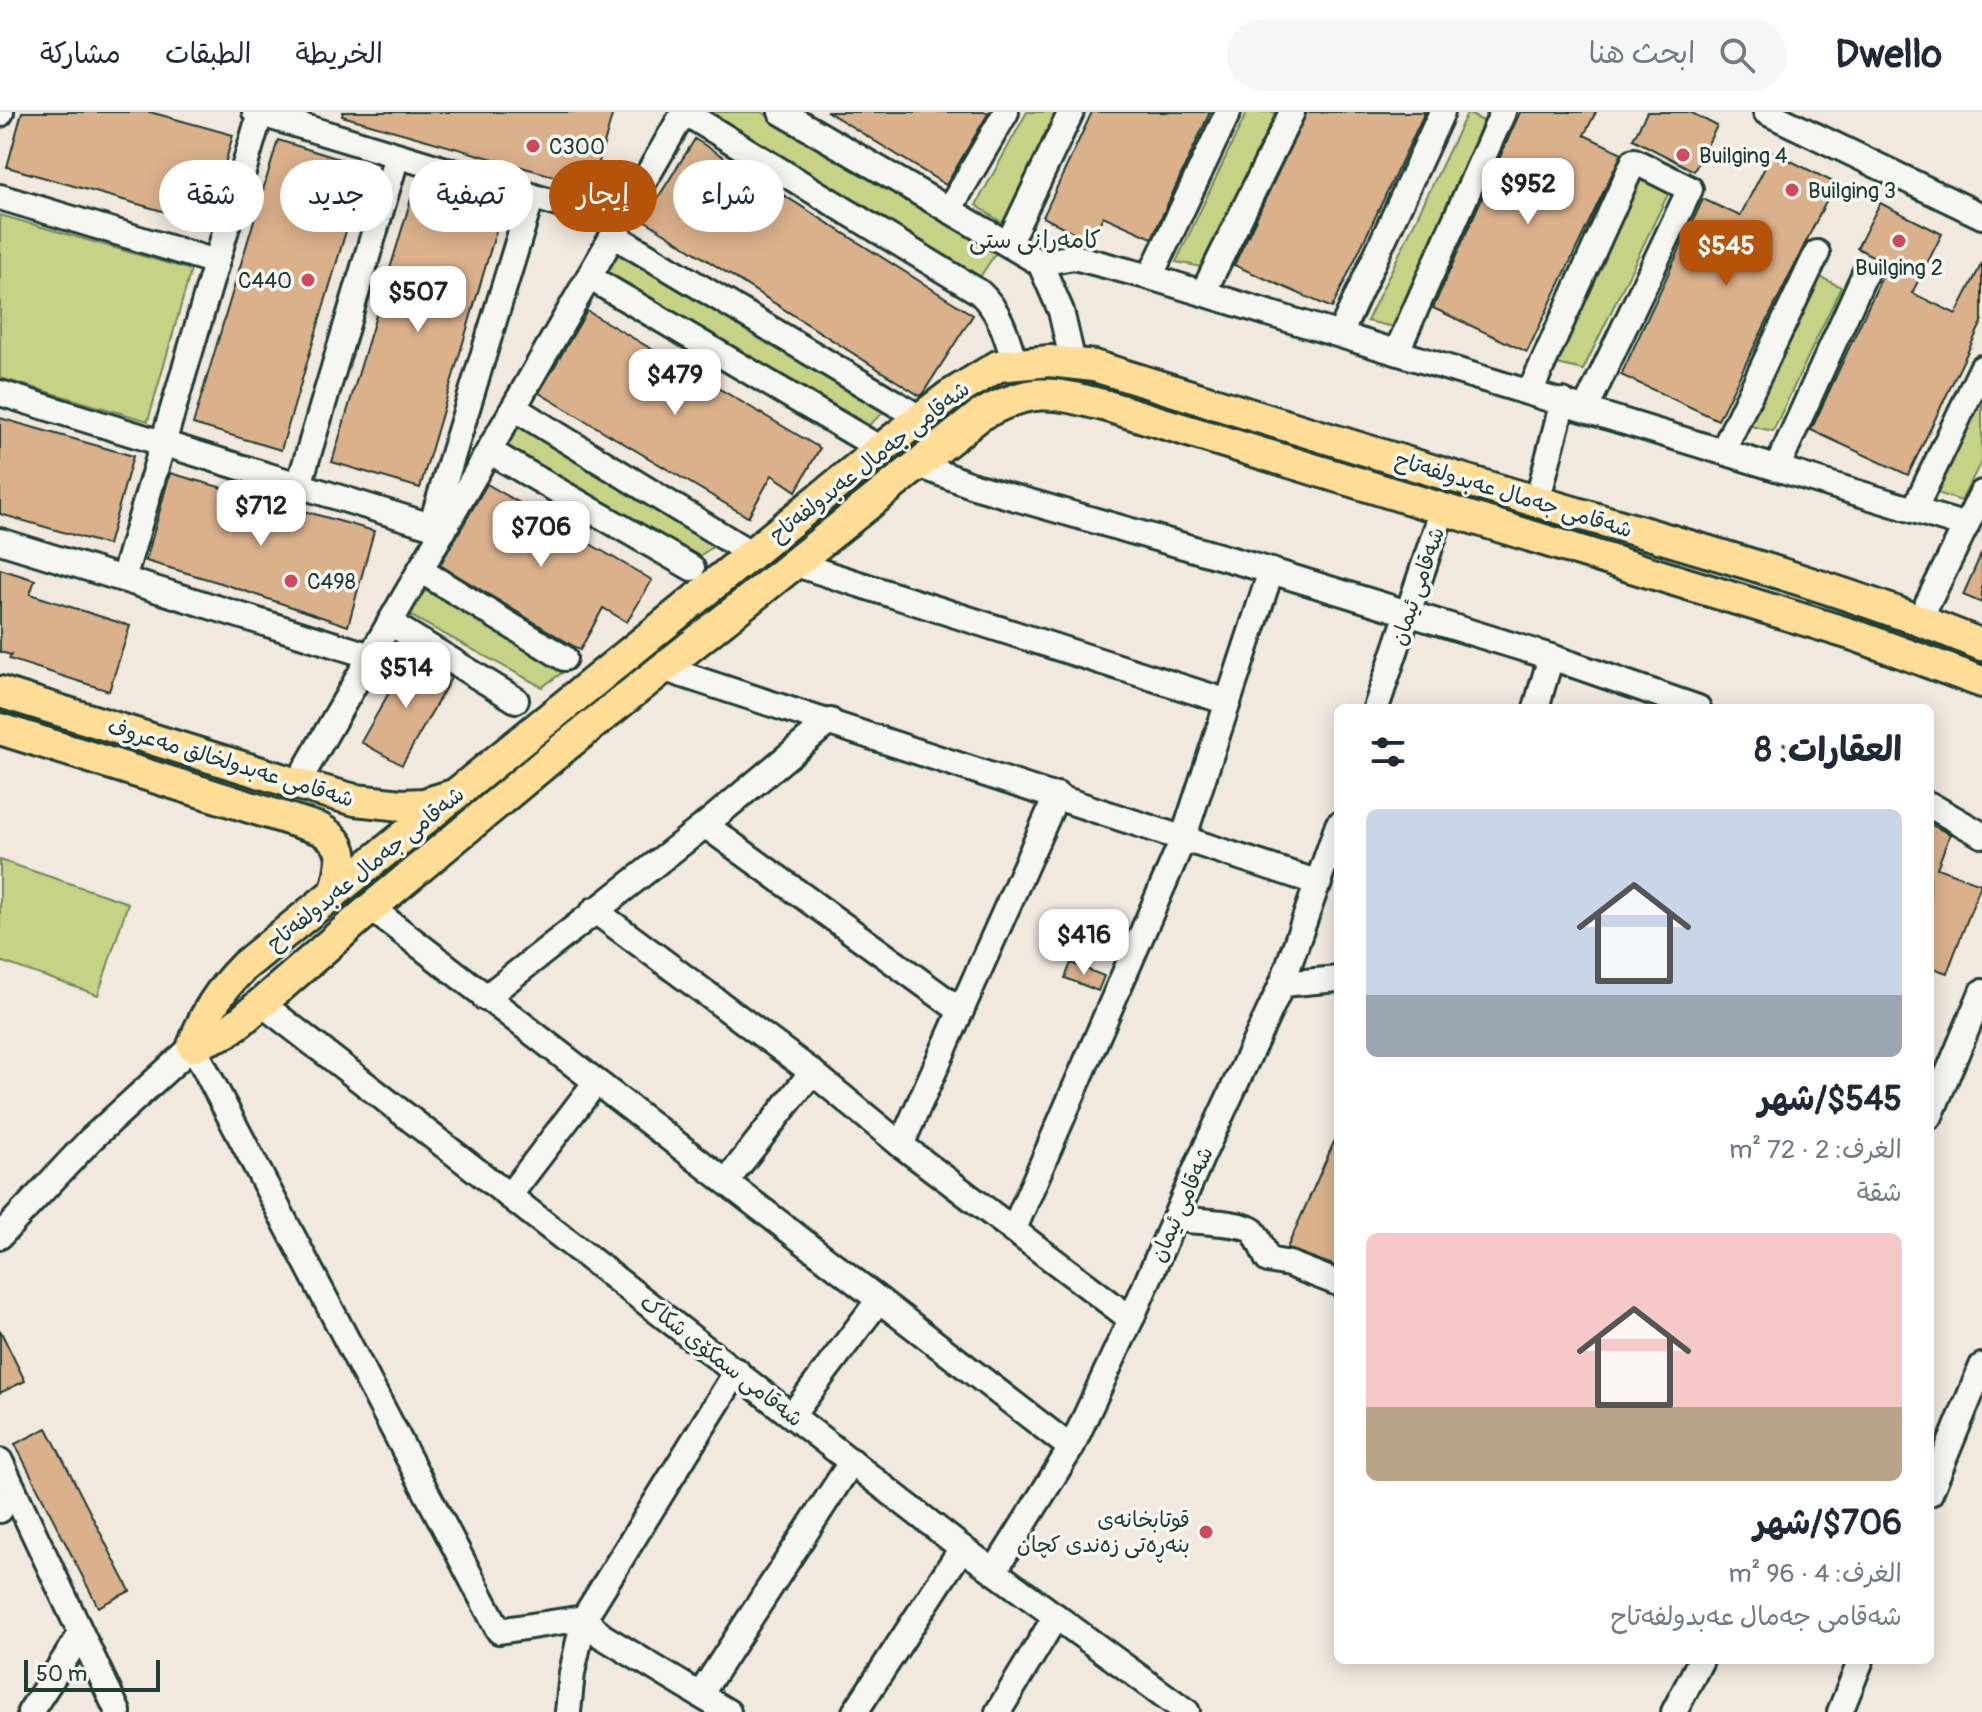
<!DOCTYPE html>
<html lang="ar">
<head>
<meta charset="utf-8">
<style>
	body { margin:0; font-family:Pangolin,"Playpen Sans Arabic",sans-serif; background:#f6f6f7; color:#1f2937; direction:rtl; height:100vh; display:flex; flex-direction:column; font-size:30px; white-space:nowrap }
	* { box-sizing:border-box; margin:0 }
	p { font-size:26px; color:#747a83 }
	.icon { flex:none; width:44px; height:44px; fill:none; stroke:currentColor; stroke-width:2; stroke-linecap:round; stroke-linejoin:round }
	.map { position:relative; flex:1; overflow:hidden; direction:ltr }
	.details { position:absolute; left:1334px; top:592px; width:600px; height:960px; display:flex; flex-direction:column; background:#fff; border-radius:12px; box-shadow:0 4px 20px #0003; direction:rtl }
	.details>* { flex:none }
	.top-card { position:absolute; left:24px; top:48px; width:760px; height:72px; direction:rtl; display:flex; gap:16px }
	.scale { position:absolute; left:24px; bottom:20px; width:136px; box-sizing:border-box; padding-left:8px; border:4px solid #1f3d34; border-top:0; font-size:22px; line-height:28px; white-space:nowrap; color:#1f3d34; -webkit-text-stroke:6px #f6f6f2; paint-order:stroke }
	.price { position:absolute; translate:-50% -68px; padding:0 18px; border-radius:16px; background:#fff; color:#222; font-size:26px; line-height:52px; filter:drop-shadow(0 2px 4px #0008) }
	.price::after { content:''; position:absolute; left:50%; top:48px; width:24px; height:18px; margin-left:-12px; background:inherit; clip-path:polygon(0 0,100% 0,50% 100%) }
	.price.on { background:#b45309; color:#fff }
	ul { padding:0; list-style:none }
	li { display:grid; align-content:center; gap:16px; height:424px; padding:0 32px }
	li span { display:grid; place-items:center; height:248px; border-radius:12px; color:#555 }
	li>.icon { margin-inline-start:auto }
	span .icon { width:144px; height:144px; fill:#fffc; stroke-width:1 }
	li b { font-size:34px }
	h2 { display:flex; justify-content:space-between; align-items:center; height:96px; padding:0 32px; font-size:34px }
	.tag { padding:0 28px; border-radius:36px; background:#fff; box-shadow:0 4px 20px #0003; font-size:28px; line-height:72px }
	.tag.on { background:#b45309; color:#fff }
	header { display:flex; align-items:center; gap:48px; box-sizing:border-box; height:112px; padding:0 40px; background:#fff; border-bottom:2px solid #e0e1e3 }
	header strong { font-size:38px }
	nav { display:flex; gap:44px; margin-inline-start:auto; font-size:28px }
	.search { width:560px; height:72px; background:#f6f6f7; display:flex; align-items:center; gap:20px; box-sizing:border-box; padding:0 28px; border-radius:44px; color:#747a83; font-size:30px }
	.map>svg:first-child { display:block }
</style>
</head>
<body>
<header>
<strong>Dwello</strong>
<div class="search"><svg class="icon" aria-label="search" viewBox="0 0 24 24"><circle cx="10" cy="10" r="6"/><path d="M15 15l6 6"/></svg>ابحث هنا</div>
<nav><a>الخريطة</a><a>الطبقات</a><a>مشاركة</a></nav>
</header>
<div class="map">
<svg width="1982" height="1600" viewBox="0 0 1982 1600">
	<rect width="100%" height="100%" fill="#f1e8de"/>
	<filter id="ink" filterUnits="userSpaceOnUse"><feTurbulence type="fractalNoise" baseFrequency=".0125" numOctaves="2"/><feDisplacementMap in="SourceGraphic" scale="16" xChannelSelector="R" yChannelSelector="G"/><feConvolveMatrix kernelMatrix="1 2 1 2 8 2 1 2 1" color-interpolation-filters="sRGB"/></filter>
	<g filter="url(#ink)">
		<g fill="#c6d285" stroke="#72885c" stroke-width="2">
			<path d="M 702,0 L 762,0 L 997,139 L 980,165 L 699,4 Z"/>
			<path d="M 1027,0 L 1061,0 L 1004,112 L 976,93 Z"/>
			<path d="M 1247,0 L 1280,0 L 1207,156 L 1176,150 Z"/>
			<path d="M 1467,1 L 1494,14 L 1399,216 L 1367,209 Z"/>
			<path d="M 1640,64 L 1670,78 L 1583,258 L 1549,250 Z"/>
			<path d="M 0,103 L 191,158 L 148,309 L 0,266 Z"/>
			<path d="M 613,131 L 891,294 L 869,313 L 599,156 Z"/>
			<path d="M 1814,162 L 1841,175 L 1773,319 L 1742,312 Z"/>
			<path d="M 1982,284 L 1982,348 L 1961,389 L 1937,381 Z"/>
			<path d="M 512,302 L 727,425 L 698,445 L 498,328 Z"/>
			<path d="M 415,473 L 566,558 L 542,575 L 400,498 Z"/>
			<path d="M 0,748 L 128,791 L 98,883 L 0,849 Z"/>
		</g>
		<g fill="#dbb18c" stroke="#1f3d34" stroke-width="2">
			<path d="M 22,0 L 150,0 L 233,23 L 208,112 L 7,55 Z"/>
			<path d="M 343,0 L 613,0 L 592,75 L 342,4 Z"/>
			<path d="M 828,0 L 989,0 L 946,73 Z"/>
			<path d="M 1092,0 L 1210,0 L 1152,126 L 1103,104 L 1091,129 L 1043,105 Z"/>
			<path d="M 1307,0 L 1425,0 L 1332,196 L 1234,153 Z"/>
			<path d="M 1520,0 L 1596,0 L 1584,23 L 1622,41 L 1527,240 L 1433,196 Z"/>
			<path d="M 1647,0 L 1690,0 L 1717,14 L 1694,59 L 1633,27 Z"/>
			<path d="M 695,27 L 973,203 L 923,281 L 920,284 L 644,108 Z"/>
			<path d="M 278,28 L 365,55 L 281,338 L 193,312 Z"/>
			<path d="M 1773,40 L 1835,71 L 1718,308 L 1621,263 L 1703,87 L 1740,104 Z"/>
			<path d="M 417,67 L 504,92 L 420,376 L 332,350 Z"/>
			<path d="M 1880,91 L 1942,122 L 1912,181 L 1956,202 L 1982,151 L 1982,210 L 1908,363 L 1811,318 L 1888,152 L 1857,136 Z"/>
			<path d="M 587,199 L 820,336 L 796,379 L 772,363 L 748,405 L 539,281 Z"/>
			<path d="M 0,306 L 133,344 L 108,433 L 0,402 Z"/>
			<path d="M 170,361 L 374,419 L 348,514 L 221,471 L 146,449 Z"/>
			<path d="M 487,372 L 652,468 L 627,510 L 603,496 L 580,538 L 440,453 Z"/>
			<path d="M 1982,440 L 1982,491 L 1963,483 Z"/>
			<path d="M 0,457 L 35,468 L 30,482 L 130,514 L 109,579 L 9,547 L 11,543 L 0,540 Z"/>
			<path d="M 411,542 L 451,566 L 402,653 L 361,630 Z"/>
			<path d="M 1930,712 L 1950,722 L 1937,756 L 1981,772 L 1947,861 L 1930,855 Z"/>
			<path d="M 1071,851 L 1104,864 L 1098,879 L 1065,866 Z"/>
			<path d="M 1338,1021 L 1338,1155 L 1287,1136 Z"/>
			<path d="M 0,1218 L 25,1269 L 0,1281 Z"/>
			<path d="M 47,1316 L 130,1479 L 98,1495 L 15,1332 Z"/>
		</g>
		<g fill="none" stroke-linecap="round" stroke-linejoin="round">
			<g stroke="#1f3d34" stroke-width="30">
				<g id="minor">
					<path d="M 255,0 L 620,111"/>
					<path d="M 781,0 L 1040,151 L 1074,145 L 1150,165 L 1966,414"/>
					<path d="M 1766,0 L 1982,104"/>
					<path d="M 0,2 L 1,0"/>
					<path d="M 0,85 L 216,150"/>
					<path d="M 949,98 L 1006,0"/>
					<path d="M 613,123 L 920,306"/>
					<path d="M 1008,132 L 1071,0"/>
					<path d="M 1040,151 L 1061,199 L 1073,251"/>
					<path d="M 589,165 L 881,337"/>
					<path d="M 1150,165 L 1228,0"/>
					<path d="M 1203,181 L 1292,0"/>
					<path d="M 1340,222 L 1442,0"/>
					<path d="M 1397,239 L 1503,0"/>
					<path d="M 1530,280 L 1634,49 L 1690,77 L 1586,296"/>
					<path d="M 0,281 L 444,418"/>
					<path d="M 514,296 L 750,441"/>
					<path d="M 489,339 L 692,456"/>
					<path d="M 1723,339 L 1817,141"/>
					<path d="M 919,353 L 974,374 L 1271,459 L 1551,545 L 1698,596"/>
					<path d="M 1777,356 L 1865,161"/>
					<path d="M 299,373 L 397,44"/>
					<path d="M 1537,390 L 1563,289"/>
					<path d="M 1914,398 L 1982,256"/>
					<path d="M 431,414 L 532,84"/>
					<path d="M 0,429 L 371,544"/>
					<path d="M 796,452 L 1228,590"/>
					<path d="M 420,458 L 564,546"/>
					<path d="M 123,467 L 260,2"/>
					<path d="M 1919,509 L 1982,381"/>
					<path d="M 390,511 L 516,588"/>
					<path d="M 665,557 L 1319,771"/>
					<path d="M 1376,596 L 1443,397"/>
					<path d="M 1536,596 L 1551,545"/>
					<path d="M 297,672 L 684,0 L 979,180 C 1001,200 1007,225 1015,252"/>
					<path d="M 1930,693 L 1982,723"/>
					<path d="M 705,713 L 961,899"/>
					<path d="M 371,796 L 1071,1336"/>
					<path d="M 594,798 L 812,960 L 901,1033 L 1131,1207"/>
					<path d="M 1282,872 L 1338,867"/>
					<path d="M 485,886 L 705,713 L 830,609"/>
					<path d="M 261,891 L 962,1436 L 1187,1600"/>
					<path d="M 1930,1004 L 1982,880"/>
					<path d="M 901,1033 L 1057,683"/>
					<path d="M 726,1070 L 812,960"/>
					<path d="M 509,1084 L 596,970"/>
					<path d="M 1175,1107 C 1190,1109 1245,1110 1253,1119 C 1259,1126 1263,1139 1268,1148 L 1289,1152 L 1338,1171"/>
					<path d="M 1013,1119 L 1183,727 L 1271,459"/>
					<path d="M 0,1124 L 91,1027 L 193,934 L 499,1519 L 584,1506 L 737,1259"/>
					<path d="M 793,1302 L 879,1188"/>
					<path d="M 0,1349 L 118,1600"/>
					<path d="M 1930,1381 L 1982,1254"/>
					<path d="M 0,1398 L 13,1377"/>
					<path d="M 995,1458 L 1071,1336 L 1131,1207 L 1201,1046 L 1282,872 L 1338,713"/>
					<path d="M 584,1506 L 602,1524 L 728,1600"/>
					<path d="M 700,1583 L 852,1349"/>
					<path d="M 30,1600 L 81,1522"/>
					<path d="M 568,1600 L 572,1561 L 584,1506"/>
					<path d="M 855,1600 L 962,1436"/>
					<path d="M 998,1600 L 1056,1504"/>
					<path d="M 1674,1600 L 1701,1548"/>
					<path d="M 1840,1600 L 1861,1548"/>
				</g>
			</g>
			<g stroke="#1f3d34" stroke-width="36">
				<g id="major">
					<path d="M 0,580 L 297,672 L 355,688 L 402,693 L 424,692 L 450,684"/>
					<path d="M 0,617 L 320,717 C 349,734 343,750 336,779"/>
					<path d="M 193,934 C 204,902 220,878 244,854 L 873,343 L 949,284 L 998,254 L 1050,249 L 1094,254 C 1243,300 1391,347 1539,390 C 1688,434 1838,474 1982,533"/>
					<path d="M 193,934 L 226,920 L 241,909 L 371,796 L 567,633 L 979,304 C 1031,274 1052,280 1107,294 L 1857,524 L 1982,570"/>
				</g>
			</g>
			<use href="#minor" stroke="#f6f6f2" stroke-width="24"/>
			<use href="#major" stroke="#ffdd96" stroke-width="30"/>
		</g>
	</g>
	<g fill="#d1495b" stroke="#f6f6f2" stroke-width="3">
		<circle cx="533" cy="34" r="8"/>
		<circle cx="1683" cy="43" r="8"/>
		<circle cx="1792" cy="78" r="8"/>
		<circle cx="1899" cy="129" r="8"/>
		<circle cx="308" cy="168" r="8"/>
		<circle cx="291" cy="469" r="8"/>
		<circle cx="1206" cy="1420" r="8"/>
	</g>
	<g text-anchor="middle" stroke-width="7" stroke-linejoin="round" paint-order="stroke">
		<g font-size="22" fill="#1f3d34" stroke="#f6f6f2" text-anchor="start">
			<text x="549" y="42">C300</text>
			<text x="1699" y="51">Builging 4</text>
			<text x="1808" y="86">Builging 3</text>
			<text x="1899" y="163" text-anchor="middle">Builging 2</text>
			<text x="292" y="176" text-anchor="end">C440</text>
			<text x="307" y="477">C498</text>
			<text x="1190" y="1415" text-anchor="end">قوتابخانەی<tspan x="1190" dy="25">بنەڕەتی زەندی کچان</tspan></text>
		</g>
		<g font-size="22" fill="#1f3d34" stroke="#f6f6f2">
			<text transform="translate(869 349) rotate(-38)" y="8">شەقامی جەمال عەبدولفەتاح</text>
			<text transform="translate(1514 382) rotate(17)" y="8">شەقامی جەمال عەبدولفەتاح</text>
			<text transform="translate(1417 474) rotate(-71)" y="8">شەقامی ئیمان</text>
			<text transform="translate(231 650) rotate(17)" y="8">شەقامی عەبدولخالق مەعروف</text>
			<text transform="translate(365 756) rotate(-39)" y="8">شەقامی جەمال عەبدولفەتاح</text>
			<text transform="translate(1181 1092) rotate(-66)" y="8">شەقامی ئیمان</text>
			<text transform="translate(722 1248) rotate(38)" y="8">شەقامی سمکۆی شکاک</text>
		</g>
		<g font-size="24" fill="#1f3d34" stroke="#f6f6f2">
			<text x="1035" y="136">كامه‌رانی ستی</text>
		</g>
	</g>
</svg>
<div class="scale">50 m</div>
<b class="price" style="left:1528px;top:114px">$952</b>
<b class="price on" style="left:1726px;top:176px">$545</b>
<b class="price" style="left:418px;top:222px">$507</b>
<b class="price" style="left:675px;top:305px">$479</b>
<b class="price" style="left:261px;top:436px">$712</b>
<b class="price" style="left:541px;top:457px">$706</b>
<b class="price" style="left:406px;top:598px">$514</b>
<b class="price" style="left:1084px;top:865px">$416</b>
<div class="top-card">
<a class="tag">شراء</a>
<a class="tag on">إيجار</a>
<a class="tag">تصفية</a>
<a class="tag">جديد</a>
<a class="tag">شقة</a>
</div>
<section class="details">
<h2>العقارات: 8<svg class="icon" aria-label="filters" viewBox="0 0 24 24"><path d="M4 7h16M4 17h16"/><circle cx="9" cy="7" r="2"/><circle cx="15" cy="17" r="2"/></svg></h2>
<ul>
<li><span style="background:linear-gradient(#c9d6e8 75%,#9aa5b1 0)"><svg class="icon" aria-label="home" viewBox="0 0 24 24"><path d="M3 11l9-7 9 7M6 9v11h12V9"/></svg></span><div><b>$545/شهر</b><p>الغرف: 2 · 72 m²</p><p>شقة</p></div></li>
<li><span style="background:linear-gradient(#f6c9c9 70%,#b9a48a 0)"><svg class="icon" aria-label="home" viewBox="0 0 24 24"><path d="M3 11l9-7 9 7M6 9v11h12V9"/></svg></span><div><b>$706/شهر</b><p>الغرف: 4 · 96 m²</p><p>شەقامی جەمال عەبدولفەتاح</p></div></li>
</ul>
</section>
</div>
</body>
</html>
